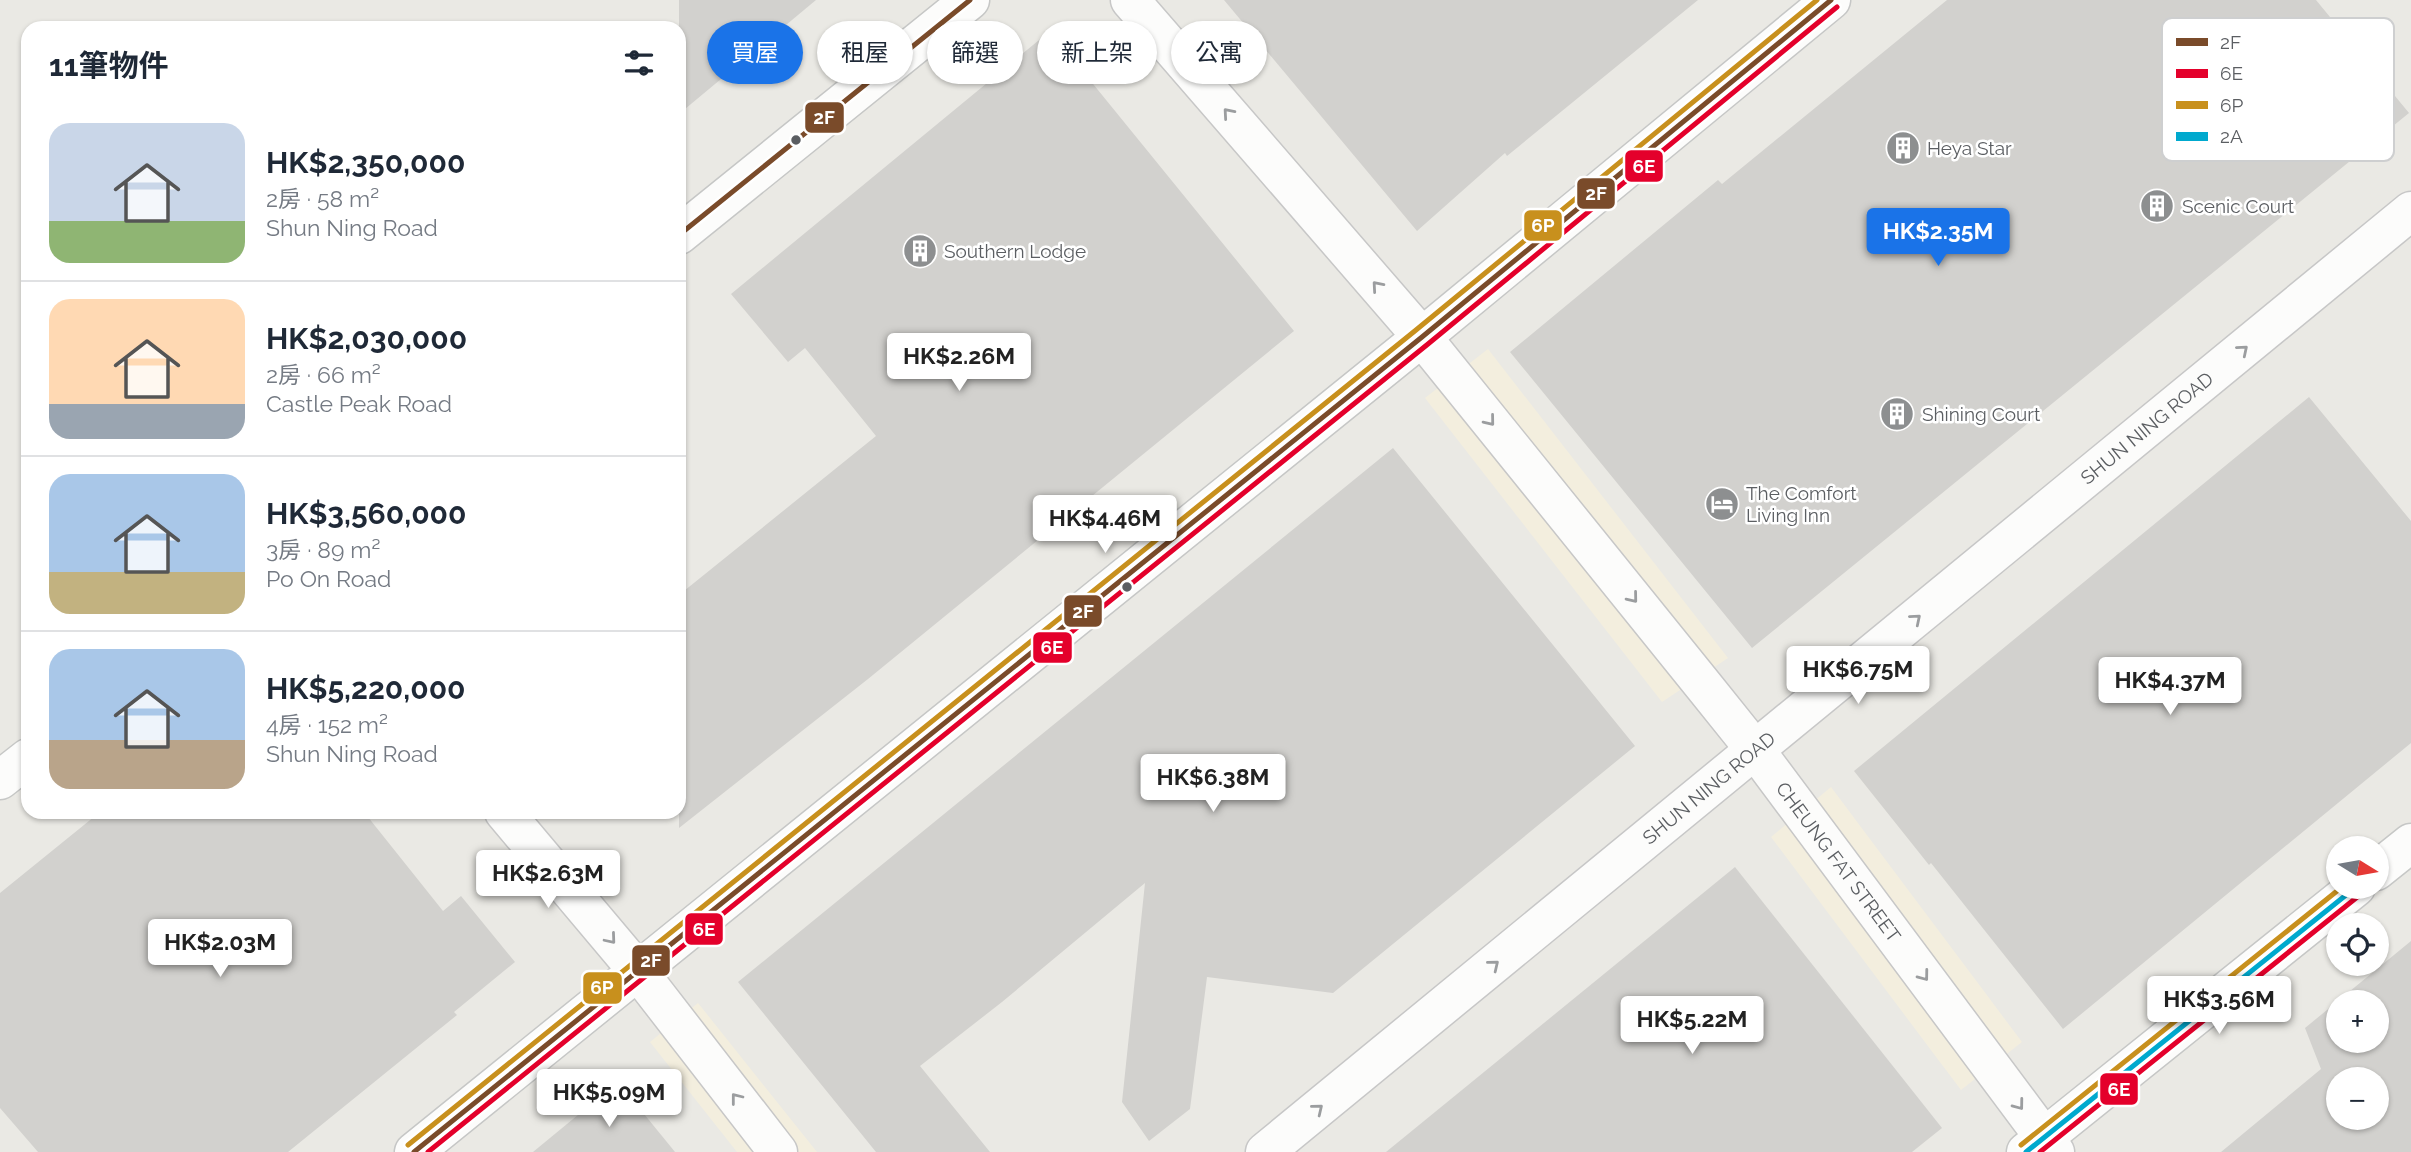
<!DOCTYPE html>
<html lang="zh-TW">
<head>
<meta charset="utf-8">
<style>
	body { margin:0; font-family:Raleway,"Noto Sans TC",sans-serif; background:#f6f6f7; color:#1f2937; height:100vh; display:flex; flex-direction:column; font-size:26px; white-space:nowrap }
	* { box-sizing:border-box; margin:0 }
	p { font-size:23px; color:#747a83 }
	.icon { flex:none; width:38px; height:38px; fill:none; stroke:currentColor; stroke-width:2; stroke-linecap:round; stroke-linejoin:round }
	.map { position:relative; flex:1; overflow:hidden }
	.sheet { position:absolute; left:21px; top:21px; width:665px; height:798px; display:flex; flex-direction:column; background:#fff; border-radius:21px; box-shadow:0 2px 5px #0004 }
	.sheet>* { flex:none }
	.guide { position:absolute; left:707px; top:21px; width:665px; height:63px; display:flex; gap:14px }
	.needle { width:46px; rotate:101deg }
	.tools { position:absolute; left:2326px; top:836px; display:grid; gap:14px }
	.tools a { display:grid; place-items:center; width:63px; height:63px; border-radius:50%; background:#fff; box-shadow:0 2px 5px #0004; font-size:35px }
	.price { position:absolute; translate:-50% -60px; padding:0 16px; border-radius:7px; background:#fff; color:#222; font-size:23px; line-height:46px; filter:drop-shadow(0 2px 4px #0008) }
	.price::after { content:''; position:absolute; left:50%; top:42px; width:21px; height:16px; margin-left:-10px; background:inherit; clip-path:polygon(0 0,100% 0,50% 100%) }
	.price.current { background:#1a73e8; color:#fff }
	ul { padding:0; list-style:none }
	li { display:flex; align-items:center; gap:21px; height:175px; padding:0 28px }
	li+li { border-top:2px solid #e0e1e3 }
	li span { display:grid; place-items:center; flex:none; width:196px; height:140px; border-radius:21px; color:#555 }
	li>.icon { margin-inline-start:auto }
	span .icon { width:84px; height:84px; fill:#fffc; stroke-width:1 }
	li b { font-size:30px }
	h2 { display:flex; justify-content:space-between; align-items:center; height:84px; padding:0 28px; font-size:30px }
	.pill { padding:0 24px; border-radius:32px; background:#fff; box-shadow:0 2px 5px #0004; font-size:24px; line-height:63px }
	.pill.current { background:#1a73e8; color:#fff }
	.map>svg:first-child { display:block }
</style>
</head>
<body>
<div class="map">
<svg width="2411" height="1152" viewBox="0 0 2411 1152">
	<rect width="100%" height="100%" fill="#eae9e4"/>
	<g fill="#f3eede">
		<path d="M 1488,349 L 1728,658 L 1662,702 L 1425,398 Z"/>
		<path d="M 1831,787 L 2022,1042 L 1961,1090 L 1771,837 Z"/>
		<path d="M 698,1003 L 817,1152 L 737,1152 L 650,1042 Z"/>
	</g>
	<g fill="#d2d1ce" fill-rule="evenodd">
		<path d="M 679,0 L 816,0 L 679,114 Z"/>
		<path d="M 1224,0 L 1698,0 L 1507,156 L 1505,153 L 1417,231 Z"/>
		<path d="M 1947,0 L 2316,0 L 2409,113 L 1752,648 L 1510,352 L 1718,180 L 1722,184 Z"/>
		<path d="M 1050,31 L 1294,331 L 868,679 L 679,828 L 679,595 L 876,436 L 805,348 L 788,362 L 731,294 Z"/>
		<path d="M 2309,397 L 2411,521 L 2411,743 L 2063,1029 L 1931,863 L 1929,865 L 1854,771 Z"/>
		<path d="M 1393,448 L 1635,746 L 1333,993 L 1207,977 L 1190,1109 L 1149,1141 L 1122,1102 L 1145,883 L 1002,1002 L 920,1066 L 990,1152 L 876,1152 L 738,982 Z"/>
		<path d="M 100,812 L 364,812 L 443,911 L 461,896 L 515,962 L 454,1012 L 457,1015 L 288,1152 L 38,1152 L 0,1108 L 0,893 Z"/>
		<path d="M 1735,867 L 1942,1128 L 1912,1152 L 1386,1152 Z"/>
		<path d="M 2411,941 L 2411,1152 L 2221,1152 L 2321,1069 L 2305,1028 ZM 2338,1003 L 2376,1003 L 2376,1041 L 2338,1041 ZM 2338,1080 L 2376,1080 L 2376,1118 L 2338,1118 Z"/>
		<path d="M 618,1082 L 675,1152 L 533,1152 Z"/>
	</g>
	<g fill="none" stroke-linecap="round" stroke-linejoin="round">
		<g stroke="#c7c7c7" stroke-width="41">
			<g id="street">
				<path id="s1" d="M 1130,0 L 1422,337 L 1703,685 L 1756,751 L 2055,1152"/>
				<path d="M 504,812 L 637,970 L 778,1152"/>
				<path id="s2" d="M 1265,1152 L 2411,211"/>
			</g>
		</g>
		<g stroke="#c6c7c6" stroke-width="41">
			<g id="secondary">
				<path d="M 679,235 L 970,0"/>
				<path d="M 0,780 L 28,758"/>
				<path d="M 2376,871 L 2411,843"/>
				<path d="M 414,1152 L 1422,337 L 1831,0"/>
				<path d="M 2026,1152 L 2356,887"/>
			</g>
		</g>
		<use href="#street" stroke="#fcfcfb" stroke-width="38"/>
		<use href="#secondary" stroke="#fcfcfb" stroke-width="38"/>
		<g stroke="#fff" stroke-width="10">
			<g id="bus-1">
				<path d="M 679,235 L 970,0"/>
				<path d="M 414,1152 L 1422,337 L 1831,0"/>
			</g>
		</g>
		<g stroke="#fff" stroke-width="10">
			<g id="bus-2">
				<path d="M 428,1152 L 1428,344 L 1837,7"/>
				<path d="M 2040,1152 L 2361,894"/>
			</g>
		</g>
		<g stroke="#fff" stroke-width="10">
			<g id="bus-3">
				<path d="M 408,1145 L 1416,330 L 1817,0"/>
				<path d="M 2021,1145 L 2342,887"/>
			</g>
		</g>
		<g stroke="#fff" stroke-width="10">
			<path id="bus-4" d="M 2026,1152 L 2356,887"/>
		</g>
		<use href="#bus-1" stroke="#7a4b2a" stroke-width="5"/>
		<use href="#bus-2" stroke="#e4002b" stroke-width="5"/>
		<use href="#bus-3" stroke="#c8901d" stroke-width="5"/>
		<use href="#bus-4" stroke="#00a9ce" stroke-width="5"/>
	</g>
	<defs><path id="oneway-chevron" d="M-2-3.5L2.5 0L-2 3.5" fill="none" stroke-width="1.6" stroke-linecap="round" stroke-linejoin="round" transform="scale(1.75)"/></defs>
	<g stroke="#9b9d9f">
		<use href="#oneway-chevron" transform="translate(1228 113) rotate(-131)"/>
		<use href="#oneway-chevron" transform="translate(1377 286) rotate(-131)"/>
		<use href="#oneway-chevron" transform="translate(2243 350) rotate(-40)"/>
		<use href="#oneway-chevron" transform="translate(1490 421) rotate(51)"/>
		<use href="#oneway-chevron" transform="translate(1633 598) rotate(51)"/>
		<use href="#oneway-chevron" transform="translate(1916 619) rotate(-40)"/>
		<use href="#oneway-chevron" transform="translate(611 939) rotate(50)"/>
		<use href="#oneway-chevron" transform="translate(1494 965) rotate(-39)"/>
		<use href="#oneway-chevron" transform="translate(1924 976) rotate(53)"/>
		<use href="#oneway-chevron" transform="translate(736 1098) rotate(-128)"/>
		<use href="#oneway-chevron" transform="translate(2019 1105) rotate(53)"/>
		<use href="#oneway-chevron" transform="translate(1318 1109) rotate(-39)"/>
	</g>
	<defs>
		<g id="building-disc" transform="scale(1.75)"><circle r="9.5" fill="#8d8f90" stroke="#fff"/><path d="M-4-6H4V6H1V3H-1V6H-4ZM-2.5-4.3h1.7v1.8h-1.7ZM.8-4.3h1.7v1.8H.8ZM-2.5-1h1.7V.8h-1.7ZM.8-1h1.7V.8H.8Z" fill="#fff"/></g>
		<g id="hotel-disc" transform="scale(1.75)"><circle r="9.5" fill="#8d8f90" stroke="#fff"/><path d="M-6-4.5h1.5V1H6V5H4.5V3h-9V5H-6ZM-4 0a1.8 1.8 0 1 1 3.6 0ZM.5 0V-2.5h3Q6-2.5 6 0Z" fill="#fff"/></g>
	</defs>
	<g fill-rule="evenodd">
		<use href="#building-disc" x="1903" y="148"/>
		<use href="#building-disc" x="2157" y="206"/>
		<use href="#building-disc" x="920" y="251"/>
		<use href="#building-disc" x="1897" y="414"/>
		<use href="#hotel-disc" x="1722" y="504"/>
	</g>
	<g fill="#5b5e62" stroke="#fff" stroke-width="2.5">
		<circle cx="796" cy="140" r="6"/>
		<circle cx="1127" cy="587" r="6"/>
	</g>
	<g text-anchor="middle" stroke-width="5" stroke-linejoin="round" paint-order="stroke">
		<g font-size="19" fill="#5b5e62" stroke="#fff" text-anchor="start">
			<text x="1927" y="155">Heya Star</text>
			<text x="2182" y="213">Scenic Court</text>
			<text x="944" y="258">Southern Lodge</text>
			<text x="1922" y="421">Shining Court</text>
			<text x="1746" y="500">The Comfort<tspan x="1746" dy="22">Living Inn</tspan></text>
		</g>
		<g font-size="19" fill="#5b5e62" stroke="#fff">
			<text dy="7" stroke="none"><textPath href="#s2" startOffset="1141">SHUN NING ROAD</textPath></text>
			<text dy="7" stroke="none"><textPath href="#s2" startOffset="574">SHUN NING ROAD</textPath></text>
			<text dy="7" stroke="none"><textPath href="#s1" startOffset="1116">CHEUNG FAT STREET</textPath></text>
		</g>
	</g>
	<rect x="2162" y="18" width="232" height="143" rx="10" fill="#fff" stroke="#cecfd0" stroke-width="2"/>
	<rect x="2176" y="38" width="32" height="8" fill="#7a4b2a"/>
	<rect x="2176" y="69" width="32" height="9" fill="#e4002b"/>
	<rect x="2176" y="101" width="32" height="8" fill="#c8901d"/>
	<rect x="2176" y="132" width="32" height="9" fill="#00a9ce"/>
	<g font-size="19" fill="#5b5e62">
		<text x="2220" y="49">2F</text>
		<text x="2220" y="80">6E</text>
		<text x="2220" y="112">6P</text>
		<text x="2220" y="143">2A</text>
	</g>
	<g stroke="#fff" stroke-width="2.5">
		<rect x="804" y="101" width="41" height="33" rx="7" fill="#7a4b2a"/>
		<rect x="1624" y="149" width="40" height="34" rx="7" fill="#e4002b"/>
		<rect x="1576" y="177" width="40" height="33" rx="7" fill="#7a4b2a"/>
		<rect x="1523" y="209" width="40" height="33" rx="7" fill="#c8901d"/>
		<rect x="1063" y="594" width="40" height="34" rx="7" fill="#7a4b2a"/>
		<rect x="1032" y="631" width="41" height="33" rx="7" fill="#e4002b"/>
		<rect x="684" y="912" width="40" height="34" rx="7" fill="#e4002b"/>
		<rect x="631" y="944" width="40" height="33" rx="7" fill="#7a4b2a"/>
		<rect x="582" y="971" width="41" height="34" rx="7" fill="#c8901d"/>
		<rect x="2099" y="1072" width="40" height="34" rx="7" fill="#e4002b"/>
	</g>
	<g font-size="19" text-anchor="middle" font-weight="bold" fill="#fff">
		<text x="824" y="124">2F</text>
		<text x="1644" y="173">6E</text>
		<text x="1596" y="200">2F</text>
		<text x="1543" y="232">6P</text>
		<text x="1083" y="618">2F</text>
		<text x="1052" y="654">6E</text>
		<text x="704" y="936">6E</text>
		<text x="651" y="967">2F</text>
		<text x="602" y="994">6P</text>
		<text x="2119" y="1096">6E</text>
	</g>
</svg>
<div class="tools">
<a><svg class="needle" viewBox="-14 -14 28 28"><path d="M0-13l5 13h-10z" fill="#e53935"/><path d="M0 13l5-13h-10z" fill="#747a83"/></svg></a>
<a><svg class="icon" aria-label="locate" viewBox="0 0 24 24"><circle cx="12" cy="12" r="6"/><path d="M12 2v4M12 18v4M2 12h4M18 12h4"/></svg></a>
<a>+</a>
<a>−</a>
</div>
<b class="price current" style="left:1938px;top:268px">HK$2.35M</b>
<b class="price" style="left:959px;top:393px">HK$2.26M</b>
<b class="price" style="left:1105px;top:555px">HK$4.46M</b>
<b class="price" style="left:1858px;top:706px">HK$6.75M</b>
<b class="price" style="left:2170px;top:717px">HK$4.37M</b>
<b class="price" style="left:1213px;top:814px">HK$6.38M</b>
<b class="price" style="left:548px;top:910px">HK$2.63M</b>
<b class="price" style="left:220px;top:979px">HK$2.03M</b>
<b class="price" style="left:2219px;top:1036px">HK$3.56M</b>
<b class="price" style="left:1692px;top:1056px">HK$5.22M</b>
<b class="price" style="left:609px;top:1129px">HK$5.09M</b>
<div class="guide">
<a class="pill current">買屋</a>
<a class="pill">租屋</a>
<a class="pill">篩選</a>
<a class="pill">新上架</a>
<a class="pill">公寓</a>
</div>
<section class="sheet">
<h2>11筆物件<svg class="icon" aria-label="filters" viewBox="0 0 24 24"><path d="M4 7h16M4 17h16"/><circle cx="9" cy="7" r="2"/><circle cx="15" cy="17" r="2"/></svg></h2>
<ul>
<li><span style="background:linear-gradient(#c9d6e8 70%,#8fb573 0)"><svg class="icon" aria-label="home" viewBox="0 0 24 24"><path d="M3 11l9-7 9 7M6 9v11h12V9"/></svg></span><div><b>HK$2,350,000</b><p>2房 · 58 m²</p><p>Shun Ning Road</p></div></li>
<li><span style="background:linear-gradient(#ffd9b3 75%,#9aa5b1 0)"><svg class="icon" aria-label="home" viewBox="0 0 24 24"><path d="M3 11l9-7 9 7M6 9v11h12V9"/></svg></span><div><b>HK$2,030,000</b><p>2房 · 66 m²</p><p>Castle Peak Road</p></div></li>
<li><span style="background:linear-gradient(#a9c7e8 70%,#c2b280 0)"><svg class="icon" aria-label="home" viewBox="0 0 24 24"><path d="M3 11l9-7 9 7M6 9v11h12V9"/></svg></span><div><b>HK$3,560,000</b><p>3房 · 89 m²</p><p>Po On Road</p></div></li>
<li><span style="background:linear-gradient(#a9c7e8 65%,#b9a48a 0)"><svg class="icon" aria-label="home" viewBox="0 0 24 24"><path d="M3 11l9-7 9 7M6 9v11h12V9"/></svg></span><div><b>HK$5,220,000</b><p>4房 · 152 m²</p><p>Shun Ning Road</p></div></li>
</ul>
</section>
</div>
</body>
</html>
